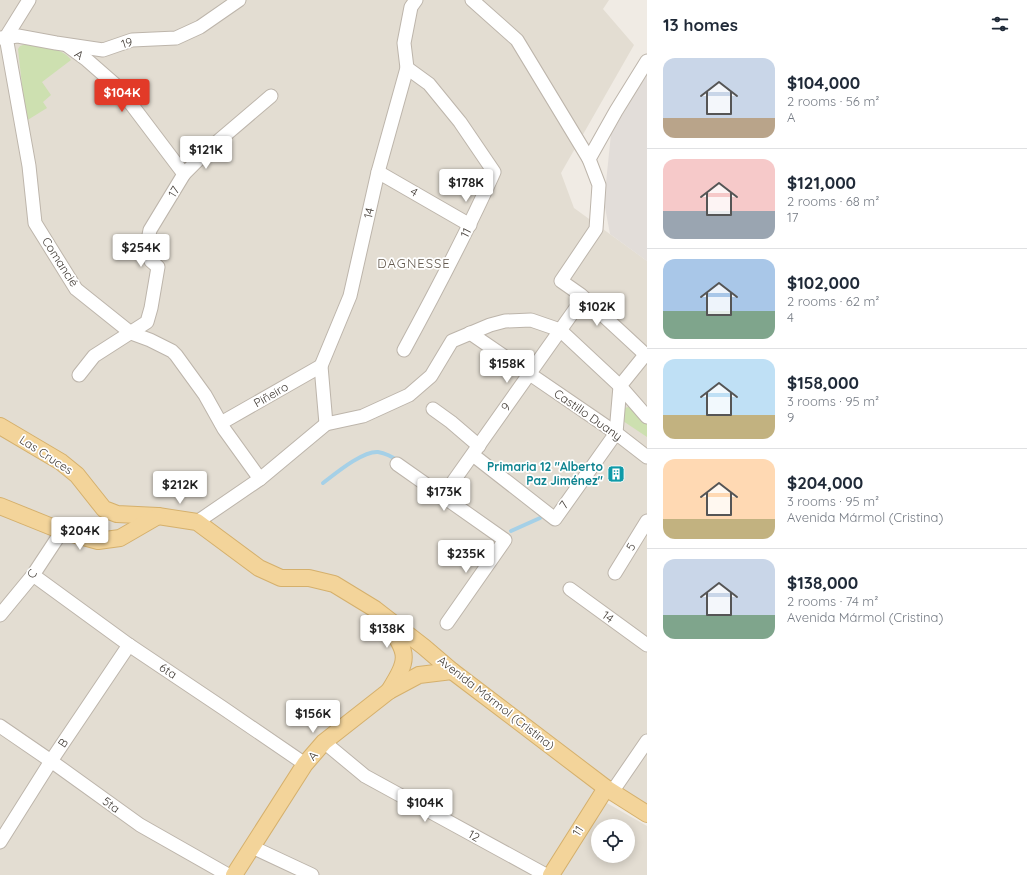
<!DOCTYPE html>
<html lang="en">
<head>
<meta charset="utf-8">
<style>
	body { margin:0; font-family:Quicksand,sans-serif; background:#f2f2f3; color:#1f2937; height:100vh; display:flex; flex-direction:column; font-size:15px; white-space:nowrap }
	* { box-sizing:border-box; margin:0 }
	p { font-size:13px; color:#747a83 }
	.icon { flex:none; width:22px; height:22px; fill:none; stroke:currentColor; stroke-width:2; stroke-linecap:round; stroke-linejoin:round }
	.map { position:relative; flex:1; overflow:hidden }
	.side { display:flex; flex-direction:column; background:#fff; width:380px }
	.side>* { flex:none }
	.buttons { position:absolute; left:591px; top:819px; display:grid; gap:8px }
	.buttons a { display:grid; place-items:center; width:44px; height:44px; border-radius:50%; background:#fff; box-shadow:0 2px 10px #0003; font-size:20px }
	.price { position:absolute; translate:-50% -34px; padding:0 9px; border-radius:4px; background:#fff; color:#222; font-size:13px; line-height:26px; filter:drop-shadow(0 1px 2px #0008) }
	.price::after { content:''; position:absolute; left:50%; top:24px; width:12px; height:9px; margin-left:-6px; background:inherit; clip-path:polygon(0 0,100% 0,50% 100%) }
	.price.current { background:#e23a28; color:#fff }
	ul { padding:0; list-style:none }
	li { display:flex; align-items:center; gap:12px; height:100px; padding:0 16px }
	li+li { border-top:1px solid #e0e1e3 }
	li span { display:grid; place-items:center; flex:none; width:112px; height:80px; border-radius:12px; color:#555 }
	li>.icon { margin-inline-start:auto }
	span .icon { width:48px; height:48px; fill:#fffc; stroke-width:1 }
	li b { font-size:17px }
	h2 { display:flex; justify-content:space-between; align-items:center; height:48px; padding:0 16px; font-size:17px }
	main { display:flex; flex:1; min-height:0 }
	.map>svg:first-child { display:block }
</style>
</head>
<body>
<main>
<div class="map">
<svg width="647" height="875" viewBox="0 0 647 875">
	<rect width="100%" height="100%" fill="#f0ebe4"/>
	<g fill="#e3ddd2" fill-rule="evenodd">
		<path d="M 0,0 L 609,0 L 603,9 L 634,45 L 561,173 L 574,208 L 647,261 L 647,804 L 626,793 L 605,776 L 543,875 L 0,875 Z"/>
		<path d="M 605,802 L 647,826 L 647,875 L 558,875 ZM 598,826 L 628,826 L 628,856 L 598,856 Z"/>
	</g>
	<path fill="#e2ddd9" d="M 647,75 L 647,261 L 610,234 L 604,202 L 611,134 L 632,98 Z"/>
	<g fill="#cde0b0">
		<path d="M 26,44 C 40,47 63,47 71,60 L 42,82 L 51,95 L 43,102 L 47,108 L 26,121 L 18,49 L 20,46 Z"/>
		<path d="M 629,407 L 647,424 L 647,437 L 620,419 L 624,408 Z"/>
	</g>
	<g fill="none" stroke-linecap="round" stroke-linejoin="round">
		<g stroke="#a5d0e7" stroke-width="4">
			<path d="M 323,483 C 335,474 362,451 378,452 C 384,453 393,457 398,461"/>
			<path d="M 511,531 L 540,518"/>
		</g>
		<g stroke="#bdb5ab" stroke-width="15">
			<g id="minor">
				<path d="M 29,0 L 6,37 L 29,166 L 35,223 L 76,289 L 131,333 L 150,340 L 172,351 L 176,355 L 205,395 L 224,429 L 260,479"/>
				<path d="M 472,0 L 517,40 L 589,159"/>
				<path d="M 1,38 L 18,36 L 56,43 L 103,50 L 132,40 L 176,38 L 200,27 L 239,0"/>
				<path d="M 68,46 L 87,60 L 119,88 L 184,174"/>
				<path d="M 647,61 L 616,111 L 589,159 L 599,185 L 596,229 L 561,281 L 581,295 L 647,356"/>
				<path d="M 378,172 L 470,225"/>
				<path d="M 470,333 L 616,433 L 647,457"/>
				<path d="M 404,350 C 436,291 467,233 494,172 L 460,122 L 429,84 L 407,68"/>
				<path d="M 79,375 L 94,356 L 147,322 L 151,308 L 158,267 L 151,261 L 146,250 L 150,230 L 184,174 L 210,148 L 271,96"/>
				<path d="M 433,409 L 451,422 L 479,446"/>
				<path d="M 221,423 L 321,366"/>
				<path d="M 326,424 L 321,366 L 350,296 L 378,172 L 407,68 L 404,43 L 411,7 L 416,0"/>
				<path d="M 473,455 L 555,519 L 616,433 L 620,386 L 645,355"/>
				<path d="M 397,464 L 505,540 L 447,623"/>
				<path d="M 443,496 L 583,298"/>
				<path d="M 197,522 L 260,479 L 326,424 L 363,416 L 409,395 L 431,376 L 452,341 L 490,325 L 505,321 L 531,320 L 560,330 L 620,386 L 647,417"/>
				<path d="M 615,573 L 647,521"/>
				<path d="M 33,575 L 129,645 L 223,708 L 305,764"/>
				<path d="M 570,589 L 647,645"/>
				<path d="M 0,615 L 33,575 L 62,531"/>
				<path d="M 0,726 L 51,761 L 140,825 L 228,875"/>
				<path d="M 324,742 L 365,776 L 546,875"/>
				<path d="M 612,792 L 647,741"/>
				<path d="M 0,842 L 51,761 L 129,645"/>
				<path d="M 252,847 L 312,875"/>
			</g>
		</g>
		<g stroke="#d5b06c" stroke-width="18">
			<g id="major">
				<path d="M 0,426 L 61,462 L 77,475 L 104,509 L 117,514 L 158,516 L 197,522 L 259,568 L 281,578 L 309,578 L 334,584 L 375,609 L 424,647 L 452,671 L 606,788 L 647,814"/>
				<path d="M 0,506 L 62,531 L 98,541 L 120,538 L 158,516"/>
				<path d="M 387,624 C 410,654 408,660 389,691"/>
				<path d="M 234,875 L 305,764 L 324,742 L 389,691 L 419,675 L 452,671"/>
				<path d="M 551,875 L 606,788"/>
			</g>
		</g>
		<use href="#minor" stroke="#fff" stroke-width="13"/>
		<use href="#major" stroke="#f3d49a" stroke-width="16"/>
	</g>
	<defs>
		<g id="building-square" transform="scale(0.9)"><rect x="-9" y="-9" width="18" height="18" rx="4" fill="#0f9aa8" stroke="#fff"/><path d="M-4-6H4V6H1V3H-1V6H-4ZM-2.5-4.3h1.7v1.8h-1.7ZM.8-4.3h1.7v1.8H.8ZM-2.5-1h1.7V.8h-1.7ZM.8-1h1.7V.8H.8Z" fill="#fff"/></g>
	</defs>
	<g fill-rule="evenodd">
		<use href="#building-square" x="616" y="474"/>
	</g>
	<g text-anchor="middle" stroke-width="3.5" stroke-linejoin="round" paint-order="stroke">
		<g font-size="12" fill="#413b35" stroke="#fff">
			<text transform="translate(127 43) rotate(-17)" y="4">19</text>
			<text transform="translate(79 55) rotate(37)" y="4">A</text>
			<text transform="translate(174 192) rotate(-59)" y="4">17</text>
			<text transform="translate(414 192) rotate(30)" y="4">4</text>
			<text transform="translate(369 213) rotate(-77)" y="4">14</text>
			<text transform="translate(466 233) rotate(-63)" y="4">11</text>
			<text transform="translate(60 262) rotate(57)" y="4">Comancié</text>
			<text transform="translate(271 395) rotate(-30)" y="4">Piñeiro</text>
			<text transform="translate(506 407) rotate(-55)" y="4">9</text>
			<text transform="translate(588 415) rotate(35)" y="4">Castillo Duany</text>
			<text transform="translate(46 455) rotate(33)" y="4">Las Cruces</text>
			<text transform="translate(564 505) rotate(-55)" y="4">7</text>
			<text transform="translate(631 547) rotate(-59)" y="4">5</text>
			<text transform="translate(32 574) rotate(-54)" y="4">C</text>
			<text transform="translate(608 617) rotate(36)" y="4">14</text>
			<text transform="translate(168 671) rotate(33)" y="4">6ta</text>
			<text transform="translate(496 703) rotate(38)" y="4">Avenida Mármol (Cristina)</text>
			<text transform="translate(63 743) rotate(-56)" y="4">B</text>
			<text transform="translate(313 756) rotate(-49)" y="4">A</text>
			<text transform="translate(111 805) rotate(36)" y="4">5ta</text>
			<text transform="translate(578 831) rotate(-58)" y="4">11</text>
			<text transform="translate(474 836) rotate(29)" y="4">12</text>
		</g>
		<g font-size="12" font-weight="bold" fill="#0d838f" stroke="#fff" text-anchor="end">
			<text x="603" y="471">Primaria 12 "Alberto<tspan x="603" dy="14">Paz Jiménez"</tspan></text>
		</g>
		<g font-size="13" letter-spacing="1" fill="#63594d" stroke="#fff">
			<text x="414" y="268">DAGNESSE</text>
		</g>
	</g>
</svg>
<div class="buttons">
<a><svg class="icon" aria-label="locate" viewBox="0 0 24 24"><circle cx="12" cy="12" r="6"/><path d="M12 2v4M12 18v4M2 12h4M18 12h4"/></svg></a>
</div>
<b class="price current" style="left:122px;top:113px">$104K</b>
<b class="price" style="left:206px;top:170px">$121K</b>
<b class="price" style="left:466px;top:203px">$178K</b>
<b class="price" style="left:141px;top:268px">$254K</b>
<b class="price" style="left:597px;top:327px">$102K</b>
<b class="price" style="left:507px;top:384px">$158K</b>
<b class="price" style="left:180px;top:505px">$212K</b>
<b class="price" style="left:444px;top:512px">$173K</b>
<b class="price" style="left:80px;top:551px">$204K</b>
<b class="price" style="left:466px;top:574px">$235K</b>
<b class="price" style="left:387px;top:649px">$138K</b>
<b class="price" style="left:313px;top:734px">$156K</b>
<b class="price" style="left:425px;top:823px">$104K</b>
</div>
<section class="side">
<h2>13 homes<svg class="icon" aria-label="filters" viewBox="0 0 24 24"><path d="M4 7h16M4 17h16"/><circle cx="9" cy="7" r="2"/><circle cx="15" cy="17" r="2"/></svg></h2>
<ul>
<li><span style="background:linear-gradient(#c9d6e8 75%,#b9a48a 0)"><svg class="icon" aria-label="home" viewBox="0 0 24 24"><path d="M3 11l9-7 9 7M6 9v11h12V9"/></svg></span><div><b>$104,000</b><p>2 rooms · 56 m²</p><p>A</p></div></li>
<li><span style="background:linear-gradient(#f6c9c9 65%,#9aa5b1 0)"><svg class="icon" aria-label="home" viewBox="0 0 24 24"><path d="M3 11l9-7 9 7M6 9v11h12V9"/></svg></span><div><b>$121,000</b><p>2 rooms · 68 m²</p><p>17</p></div></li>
<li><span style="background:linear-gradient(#a9c7e8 65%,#7fa58c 0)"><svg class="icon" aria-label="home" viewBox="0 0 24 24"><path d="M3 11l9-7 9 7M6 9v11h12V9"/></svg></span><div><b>$102,000</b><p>2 rooms · 62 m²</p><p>4</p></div></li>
<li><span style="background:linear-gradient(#bfe0f5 70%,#c2b280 0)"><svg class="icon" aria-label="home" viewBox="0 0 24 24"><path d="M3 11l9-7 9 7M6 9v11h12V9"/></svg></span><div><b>$158,000</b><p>3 rooms · 95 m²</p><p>9</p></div></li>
<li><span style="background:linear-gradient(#ffd9b3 75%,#c2b280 0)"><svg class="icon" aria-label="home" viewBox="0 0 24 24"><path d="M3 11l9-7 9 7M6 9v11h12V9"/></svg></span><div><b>$204,000</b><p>3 rooms · 95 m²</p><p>Avenida Mármol (Cristina)</p></div></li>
<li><span style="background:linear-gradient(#c9d6e8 70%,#7fa58c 0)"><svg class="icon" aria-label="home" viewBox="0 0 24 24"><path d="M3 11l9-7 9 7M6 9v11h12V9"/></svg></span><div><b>$138,000</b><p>2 rooms · 74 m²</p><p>Avenida Mármol (Cristina)</p></div></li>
</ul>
</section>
</main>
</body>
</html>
